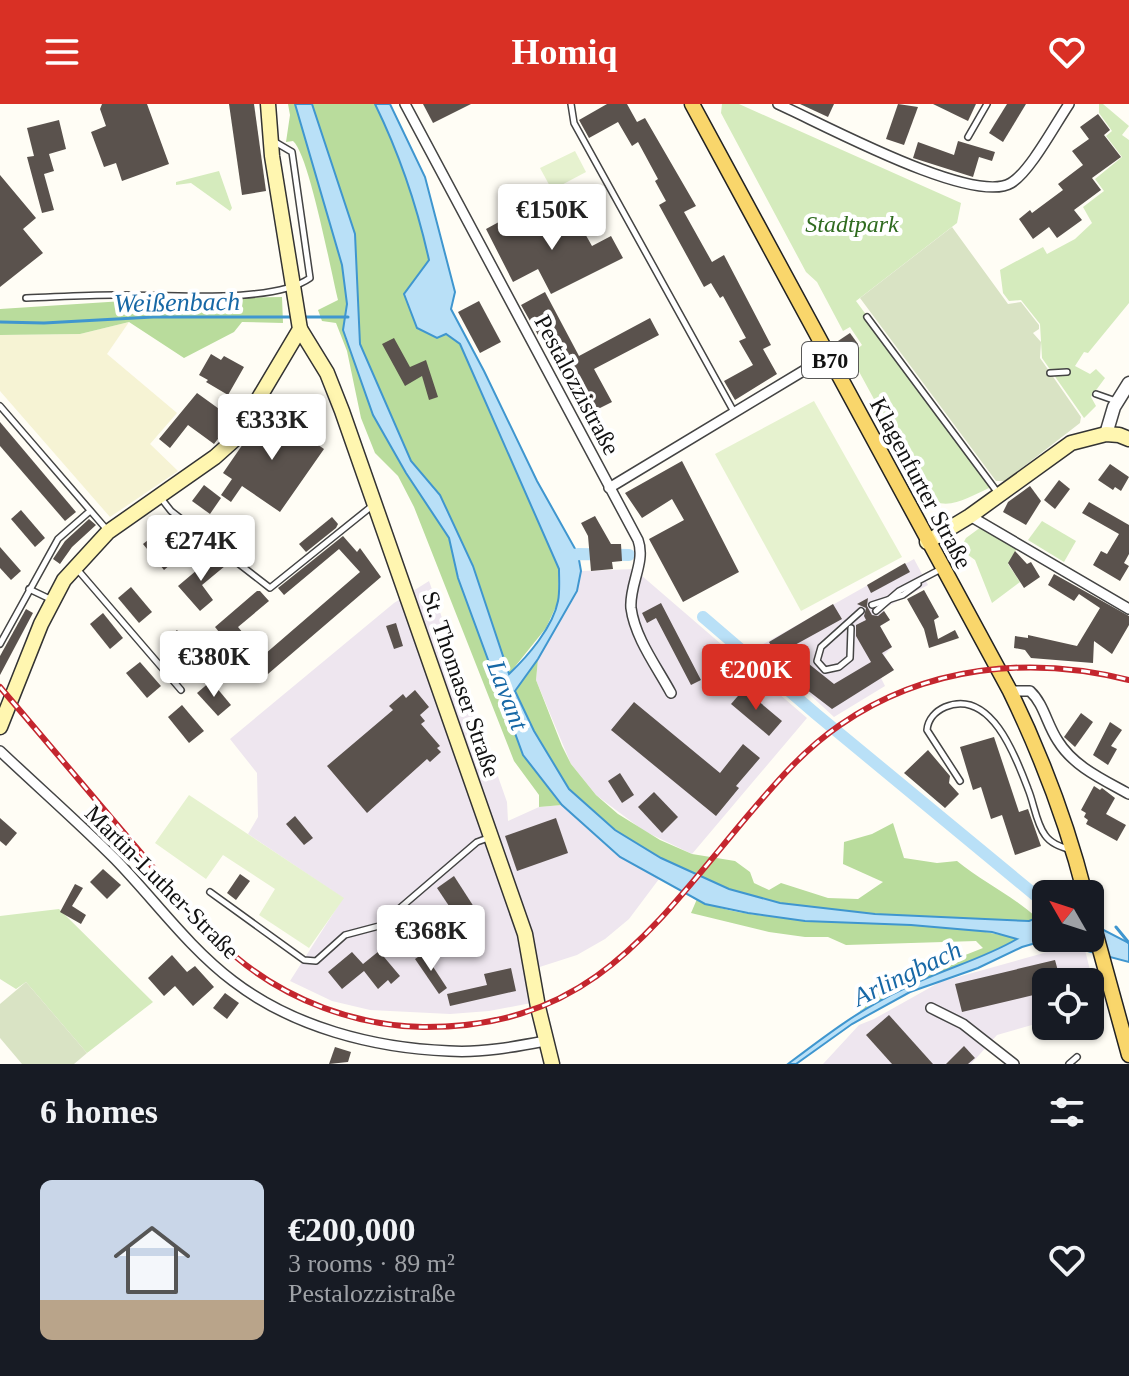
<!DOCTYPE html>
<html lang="en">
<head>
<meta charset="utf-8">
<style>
	body { margin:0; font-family:"Times New Roman",serif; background:#20242c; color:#f1f3f6; height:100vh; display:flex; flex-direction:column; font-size:30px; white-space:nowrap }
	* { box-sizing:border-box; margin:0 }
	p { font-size:26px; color:#9ea1a6 }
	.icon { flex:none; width:44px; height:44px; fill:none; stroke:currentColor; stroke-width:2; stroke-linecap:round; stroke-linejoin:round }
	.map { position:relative; height:960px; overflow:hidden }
	.side { display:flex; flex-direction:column; background:#171b24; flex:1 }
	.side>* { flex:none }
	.needle { width:52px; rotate:309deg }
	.tools { position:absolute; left:1032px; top:776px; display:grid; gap:16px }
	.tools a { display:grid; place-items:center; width:72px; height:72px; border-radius:12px; background:#171b24; box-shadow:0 2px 6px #0004; font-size:40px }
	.price { position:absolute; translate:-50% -68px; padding:0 18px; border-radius:8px; background:#fff; color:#222; font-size:26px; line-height:52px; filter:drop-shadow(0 2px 4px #0008) }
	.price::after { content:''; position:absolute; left:50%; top:48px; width:24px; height:18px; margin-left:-12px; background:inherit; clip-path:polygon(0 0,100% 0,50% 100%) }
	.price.selected { background:#d93025; color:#fff }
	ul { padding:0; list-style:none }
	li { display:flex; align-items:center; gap:24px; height:200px; padding:0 40px }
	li+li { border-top:2px solid #363941 }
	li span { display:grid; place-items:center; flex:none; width:224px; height:160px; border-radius:12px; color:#555 }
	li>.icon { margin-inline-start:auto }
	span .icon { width:96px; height:96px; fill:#fffc; stroke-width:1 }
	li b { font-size:34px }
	h2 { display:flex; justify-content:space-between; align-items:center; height:96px; padding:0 40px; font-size:34px }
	header { display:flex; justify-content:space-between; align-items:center; height:104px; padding:0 40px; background:#d93025; color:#fff; font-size:36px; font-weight:700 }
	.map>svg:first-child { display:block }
</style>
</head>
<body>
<header><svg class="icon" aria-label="menu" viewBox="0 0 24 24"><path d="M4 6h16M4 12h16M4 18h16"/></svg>Homiq<svg class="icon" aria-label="heart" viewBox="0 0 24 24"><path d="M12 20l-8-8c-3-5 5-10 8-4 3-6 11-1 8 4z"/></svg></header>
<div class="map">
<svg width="1129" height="960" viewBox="0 0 1129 960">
	<rect width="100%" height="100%" fill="#fffdf5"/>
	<g fill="#eee6ef">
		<path d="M 914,455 L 928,481 L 883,505 L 890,516 L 880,522 L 892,543 L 884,551 L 894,566 L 881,574 L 885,582 L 834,613 L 758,543 Z"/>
		<path d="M 634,465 L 807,614 L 692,750 L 644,727 L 596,691 L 571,660 L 536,576 L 538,555 L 577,487 L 581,467 Z"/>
		<path d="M 429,477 L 507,698 L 508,717 L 539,703 L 562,701 L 620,753 L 659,775 L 629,815 L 605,835 L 577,851 L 524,868 L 531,899 L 489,907 L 450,910 L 370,906 L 332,897 L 290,877 L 343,794 L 248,730 L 258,713 L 257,669 L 230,635 L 394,499 Z"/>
		<path d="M 1083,838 L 1099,902 L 1090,905 L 1090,878 L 1046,878 L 1046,917 L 997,931 L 971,960 L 823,960 L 859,921 L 874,915 L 940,878 Z"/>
	</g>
	<path fill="#f6f3d4" d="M 129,218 L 107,250 L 177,309 L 150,340 L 178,367 L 110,413 L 0,287 L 0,231 L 80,230 Z"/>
	<g fill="#d5ebbd">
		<path d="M 722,0 L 739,0 L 961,99 L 957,119 L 856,197 L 992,381 L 989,384 C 969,393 944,410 926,391 L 850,251 L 862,241 L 850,223 L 843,227 L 817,178 L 806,168 L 721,9 Z"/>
		<path d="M 1099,0 L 1103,0 L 1129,22 L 1122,31 L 1129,36 L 1129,199 L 1088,249 L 1084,248 L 1075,262 L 1090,270 L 1096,265 L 1105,274 L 1091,293 L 1096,302 L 1084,314 L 1042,254 L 1040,220 L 1021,196 L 1009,197 L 1003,189 L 1000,166 L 1043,143 L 1047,150 L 1075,135 L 1092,119 L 1083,103 L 1104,87 L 1095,75 L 1122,53 L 1106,32 L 1112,27 L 1099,9 Z"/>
		<path d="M 219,67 L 232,104 L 230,107 L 191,79 L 176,81 L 176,78 Z"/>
		<path d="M 1042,417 L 1076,437 L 1064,458 L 1028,436 Z"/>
		<path d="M 981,423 L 1017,444 L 1008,460 L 1020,478 L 992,499 L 975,456 L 960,445 L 966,434 Z"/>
		<path d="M 59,805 L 153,898 L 87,949 L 26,878 L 16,885 L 0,875 L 0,812 Z"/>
	</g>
	<g fill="#b9dc9c">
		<path d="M 288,0 L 295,0 L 342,161 L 347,200 L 343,226 L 406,369 L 449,434 L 458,474 L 523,651 L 562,701 L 539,703 L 539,691 L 514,657 L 414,403 L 398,372 L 375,349 L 361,314 L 347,247 L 336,219 L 322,217 L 318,206 L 338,196 C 331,168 309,50 293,37 L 286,38 L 290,11 Z"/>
		<path d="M 312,0 L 375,0 C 400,51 417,102 429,157 L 404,190 L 411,205 L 460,239 L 559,465 L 558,498 L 546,524 L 509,570 L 473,462 L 440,391 L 411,357 L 360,240 L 355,130 Z"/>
		<path d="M 282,193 L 283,219 L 242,218 L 234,228 L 184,254 L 129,218 L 80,230 L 0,231 L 0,205 L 139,196 Z"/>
		<path d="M 538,555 L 536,576 L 562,642 L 571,660 L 596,691 L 618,710 L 660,736 L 692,750 L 735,757 L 750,768 L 754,779 L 769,786 L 781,779 L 828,794 L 858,795 L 883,778 L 843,760 L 844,738 L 872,730 L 893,719 L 904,754 L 937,759 L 957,757 C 983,778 1013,792 1037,814 L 1029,817 L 875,810 L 780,799 L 729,785 L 661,754 L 615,726 L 569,685 L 534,627 L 515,587 Z"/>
		<path d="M 697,795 C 720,807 749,810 775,813 C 855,823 940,814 1018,835 C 966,860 912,880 860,907 L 864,891 L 983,844 L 976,837 L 846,841 L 828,833 L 805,833 L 769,828 L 691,809 Z"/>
	</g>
	<g fill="#d9e3c4">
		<path d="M 952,123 L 1008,200 L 1021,198 L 1039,221 L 1039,225 L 1033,229 L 1041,238 L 1040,254 L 1081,313 L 1080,319 L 1005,377 L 996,377 L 860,194 Z"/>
		<path d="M 26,878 L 87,949 L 74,960 L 22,960 L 0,934 L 0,900 Z"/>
	</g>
	<g fill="#e6f2cf">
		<path d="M 575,47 L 586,68 L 552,86 L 540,64 Z"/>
		<path d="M 814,297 L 902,453 L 801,507 L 715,350 Z"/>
		<path d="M 189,691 L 344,794 L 309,844 L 259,811 L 275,785 L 223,751 L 206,775 L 155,739 Z"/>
	</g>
	<path fill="#b9e0f7" stroke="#3f96cf" stroke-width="2" d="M 295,0 L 312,0 L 355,130 L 360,240 L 411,357 L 440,391 L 473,462 L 509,570 C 528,552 553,523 558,497 C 560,487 559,475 559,465 L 460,240 L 446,230 L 437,234 L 417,224 L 404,190 L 429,156 C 417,102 400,51 375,0 L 390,0 L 425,73 L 455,188 L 451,205 L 484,267 L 537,377 L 578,450 L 581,467 L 577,487 L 538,555 L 515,587 L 534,627 L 569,685 L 615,726 L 661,754 L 729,785 L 780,799 L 875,810 L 1029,817 L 1037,814 L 1046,815 L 1046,834 L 1090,834 L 1090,819 L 1129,839 L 1129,858 L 1046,836 L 1022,843 L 978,864 L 910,888 L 852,920 L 796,960 L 788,960 C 825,932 860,905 903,885 C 940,866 981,856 1017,835 L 992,828 L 911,821 L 805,817 L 748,809 L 705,800 L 620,753 L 562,701 L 523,651 L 458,474 L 449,434 L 406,369 L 373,311 L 343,226 L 347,200 L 342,161 Z"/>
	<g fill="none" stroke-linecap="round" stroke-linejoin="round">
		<g stroke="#3f96cf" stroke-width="3">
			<path d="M 304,213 L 348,213"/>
			<path d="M 0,218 L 44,219 L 153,213 L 292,213"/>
			<path d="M 1116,823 L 1129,839"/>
		</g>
		<g stroke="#b9e0f7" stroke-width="12">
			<path d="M 565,453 L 578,450 L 629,451"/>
			<path d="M 703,513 L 816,610 L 1046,800"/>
		</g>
	</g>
	<g fill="#5a524d">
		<path d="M 102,0 L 147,0 L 169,60 L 122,77 L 116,59 L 104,63 L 91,28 L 106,22 L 100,5 Z"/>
		<path d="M 229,0 L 254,0 L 266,87 L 242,91 Z"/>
		<path d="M 423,0 L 471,0 L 433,19 Z"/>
		<path d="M 607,0 L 627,0 L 637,18 L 645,14 L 696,102 L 684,108 L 712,158 L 724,151 L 771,241 L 763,245 L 777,270 L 735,296 L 724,277 L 753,261 L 739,237 L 746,234 L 723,192 L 720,194 L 711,179 L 704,183 L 659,101 L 666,97 L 655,77 L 658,75 L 638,38 L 632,42 L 618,18 L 589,34 L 579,16 Z"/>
		<path d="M 800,0 L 834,0 L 828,13 Z"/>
		<path d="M 898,0 L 918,3 L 904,41 L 886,35 Z"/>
		<path d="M 933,0 L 976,0 L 968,17 Z"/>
		<path d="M 1007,0 L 1026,0 L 1003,38 L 989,29 Z"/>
		<path d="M 1098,10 L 1110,26 L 1104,31 L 1121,53 L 1092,74 L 1101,86 L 1074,106 L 1082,116 L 1057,134 L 1049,123 L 1033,135 L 1019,115 L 1030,106 L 1032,109 L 1063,86 L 1058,80 L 1083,61 L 1072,47 L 1089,35 L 1080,23 Z"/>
		<path d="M 59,16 L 66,45 L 49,50 L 54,67 L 44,70 L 54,106 L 42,109 L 27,53 L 34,52 L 27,24 Z"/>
		<path d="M 958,37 L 995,48 L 992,57 L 979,53 L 973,73 L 913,54 L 918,38 L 954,51 Z"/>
		<path d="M 0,71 L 36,114 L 23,125 L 43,149 L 0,183 Z"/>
		<path d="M 575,112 L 592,142 L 611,132 L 623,154 L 551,190 L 538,165 L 513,178 L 486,125 L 508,113 L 514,125 L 530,117 L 537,132 Z"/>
		<path d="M 545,188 L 579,252 L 650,214 L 659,231 L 594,265 L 612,298 L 584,312 L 521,201 Z"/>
		<path d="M 479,197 L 501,238 L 480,249 L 458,208 Z"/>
		<path d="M 850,229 L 858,240 L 843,251 L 835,239 Z"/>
		<path d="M 394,234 L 410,263 L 426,256 L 438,293 L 429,296 L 422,272 L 405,282 L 382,240 Z"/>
		<path d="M 211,250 L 221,256 L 224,252 L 244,263 L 228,291 L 206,278 L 208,276 L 199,271 Z"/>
		<path d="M 197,289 L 233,315 L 214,340 L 188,321 L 170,344 L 159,335 Z"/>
		<path d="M 267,305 L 324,345 L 280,408 L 242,382 L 231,398 L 221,391 L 232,375 L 223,369 Z"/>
		<path d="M 0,318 L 76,408 L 65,417 L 0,342 Z"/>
		<path d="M 682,357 L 739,468 L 683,498 L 649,435 L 684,416 L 672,395 L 642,414 L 625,389 Z"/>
		<path d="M 1110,360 L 1129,373 L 1121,387 L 1115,383 L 1113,386 L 1098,376 Z"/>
		<path d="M 1059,376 L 1070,385 L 1055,405 L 1044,396 Z"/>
		<path d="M 204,381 L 221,394 L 210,410 L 192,397 Z"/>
		<path d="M 1030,382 L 1041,397 L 1026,421 L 1003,408 L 1008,398 Z"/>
		<path d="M 1089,398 L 1129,421 L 1129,450 L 1124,459 L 1129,462 L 1120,477 L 1093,461 L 1101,447 L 1107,450 L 1119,430 L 1082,409 Z"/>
		<path d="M 21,406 L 45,434 L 35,443 L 11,415 Z"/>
		<path d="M 595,412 L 611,440 L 621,440 L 622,457 L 612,458 L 613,465 L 591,467 L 588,432 L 581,419 Z"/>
		<path d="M 332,413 L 338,420 L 336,424 L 306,448 L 299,440 Z"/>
		<path d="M 89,415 L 96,421 L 72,443 L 60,460 L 53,455 L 65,437 Z"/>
		<path d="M 173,416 L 183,427 L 165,441 L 177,455 L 164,466 L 143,440 Z"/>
		<path d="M 343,432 L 357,448 L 360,444 L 381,473 L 261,576 L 250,563 L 360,468 L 339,445 L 284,491 L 278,484 Z"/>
		<path d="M 0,443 L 21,467 L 11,476 L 0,464 Z"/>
		<path d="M 1015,447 L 1027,460 L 1031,458 L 1040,473 L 1024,484 L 1008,459 Z"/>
		<path d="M 216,450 L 225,462 L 202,481 L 213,496 L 200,507 L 178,482 Z"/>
		<path d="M 905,459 L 910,468 L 871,489 L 867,481 Z"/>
		<path d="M 1054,470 L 1129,512 L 1129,521 L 1112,550 L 1094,537 L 1093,559 L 1031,554 L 1025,546 L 1014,544 L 1015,532 L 1028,534 L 1028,531 L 1077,542 L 1100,504 L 1079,490 L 1074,497 L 1048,481 Z"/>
		<path d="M 131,483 L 152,508 L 139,519 L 118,494 Z"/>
		<path d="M 924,486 L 939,513 L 934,516 L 938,535 L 955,526 L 959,534 L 929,544 L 924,525 L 907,495 Z"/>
		<path d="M 257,487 L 260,487 L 269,497 L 238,523 L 249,536 L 235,548 L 215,523 Z"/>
		<path d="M 868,494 L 867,502 L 872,511 L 878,512 L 884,507 L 890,516 L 880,522 L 892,543 L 882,549 L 894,566 L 832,605 L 785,569 L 769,538 L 833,500 L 842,515 L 793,542 L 799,552 L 834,580 L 871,558 L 856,532 L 856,521 L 866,516 L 864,512 L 866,504 L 857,500 Z"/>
		<path d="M 661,499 L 701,576 L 691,581 L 656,514 L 647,519 L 642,509 Z"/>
		<path d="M 26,505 L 33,509 L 0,571 L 0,552 Z"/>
		<path d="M 103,509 L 123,534 L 110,545 L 90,520 Z"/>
		<path d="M 396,519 L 403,542 L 394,545 L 386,522 Z"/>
		<path d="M 177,526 L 197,550 L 184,561 L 163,537 Z"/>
		<path d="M 140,558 L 161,582 L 147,594 L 126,569 Z"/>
		<path d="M 211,577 L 231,601 L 218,612 L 197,589 Z"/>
		<path d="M 744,585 L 782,617 L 769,632 L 731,600 Z"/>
		<path d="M 415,586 L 429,603 L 420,611 L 425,617 L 421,620 L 440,642 L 437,644 L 441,648 L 430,658 L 427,655 L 367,709 L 327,662 L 393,606 L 389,602 L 403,590 L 406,594 Z"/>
		<path d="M 634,598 L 720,669 L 743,640 L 760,654 L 736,682 L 739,684 L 716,712 L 611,626 Z"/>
		<path d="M 182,601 L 204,627 L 189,639 L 168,613 Z"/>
		<path d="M 1081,609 L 1093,618 L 1075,643 L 1064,633 Z"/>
		<path d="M 1110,618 L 1122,626 L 1111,642 L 1117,645 L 1108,661 L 1093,651 Z"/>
		<path d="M 994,633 L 1019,708 L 1028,705 L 1041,742 L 1015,751 L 1002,711 L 991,715 L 981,683 L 973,686 L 960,643 Z"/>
		<path d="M 928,646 L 950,672 L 949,679 L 959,690 L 945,704 L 904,669 Z"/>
		<path d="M 620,669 L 634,691 L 622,699 L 608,677 Z"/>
		<path d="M 1094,682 L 1100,686 L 1102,684 L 1115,694 L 1106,710 L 1126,721 L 1117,737 L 1086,720 L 1088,716 L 1084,713 L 1086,709 L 1081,706 Z"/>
		<path d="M 654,688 L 678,713 L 662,729 L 638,703 Z"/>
		<path d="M 295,712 L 313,734 L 304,741 L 286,720 Z"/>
		<path d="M 0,714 L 17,729 L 6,742 L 0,737 Z"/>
		<path d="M 556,714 L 568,749 L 517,767 L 505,732 Z"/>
		<path d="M 103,765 L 121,781 L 107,795 L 90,778 Z"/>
		<path d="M 240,770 L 250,777 L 236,796 L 227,789 Z"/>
		<path d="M 454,772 L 474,803 L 457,814 L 437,784 Z"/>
		<path d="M 75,780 L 83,784 L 72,802 L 86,811 L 81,820 L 60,808 Z"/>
		<path d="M 379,847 L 400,872 L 391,880 L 388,876 L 378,885 L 364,867 L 342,885 L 328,868 L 352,848 L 363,860 Z"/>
		<path d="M 424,849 L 447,884 L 439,890 L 415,855 Z"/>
		<path d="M 172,851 L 187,868 L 195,862 L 214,883 L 193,902 L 175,882 L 164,892 L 148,874 Z"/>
		<path d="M 1055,856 L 1061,878 L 1046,878 L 1046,888 L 962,908 L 955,880 Z"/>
		<path d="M 511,864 L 516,887 L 450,902 L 447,890 L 487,881 L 484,870 Z"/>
		<path d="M 225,889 L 239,899 L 227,915 L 213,904 Z"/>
		<path d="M 889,911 L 933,960 L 892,960 L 866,931 Z"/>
		<path d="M 964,942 L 975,954 L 968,960 L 946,960 Z"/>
		<path d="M 335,943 L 351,948 L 348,958 L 329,960 Z"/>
	</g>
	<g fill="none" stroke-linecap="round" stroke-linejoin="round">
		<g stroke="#444" stroke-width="8">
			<g id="service">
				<path d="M 571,0 L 574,19 L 734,308"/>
				<path d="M 968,33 L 987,0"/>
				<path d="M 26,194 C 55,193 85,191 114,191 C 162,190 272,201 310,174 L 292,48 L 275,38"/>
				<path d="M 867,213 L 998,389"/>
				<path d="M 1050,269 L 1067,268"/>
				<path d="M 1096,290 L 1116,297"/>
				<path d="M 0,302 L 108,427"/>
				<path d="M 160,393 L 171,407 L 270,484 L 372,402"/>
				<path d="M 77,465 L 181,586"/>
				<path d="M 29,485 L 50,495"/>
				<path d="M 872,501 L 903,491 L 918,480"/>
				<path d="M 876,507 L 899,487 L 941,465"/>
				<path d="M 851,524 L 850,554 L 839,563 L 825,566 L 817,557 L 821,543 L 861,507"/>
				<path d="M 0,540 L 58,435 L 90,407"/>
				<path d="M 960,677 L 927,626 C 928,615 936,607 945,603 C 991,584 1016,653 1028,685 C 1034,699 1036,719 1045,731 C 1051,740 1062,743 1071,746"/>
				<path d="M 210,788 L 304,856 L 316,857 L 345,831 L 379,822 L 477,738 L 488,734"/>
				<path d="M 1069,960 L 1077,953"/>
			</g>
		</g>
		<g stroke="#444" stroke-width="12">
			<g id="minor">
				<path d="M 405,0 L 638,436 C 646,458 629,481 631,504 C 635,534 657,563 671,589"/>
				<path d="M 778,0 C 821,19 973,102 1011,79 C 1030,68 1056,19 1069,0"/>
				<path d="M 609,384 L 828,252"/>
				<path d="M 970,412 L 1129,505"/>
				<path d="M 1010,587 L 1030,587 C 1044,600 1047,621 1058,637 C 1074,663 1104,676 1129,690"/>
				<path d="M 0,647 C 38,683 78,718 115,755 C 154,795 188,843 233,877 C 293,923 373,944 449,947 C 481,949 514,943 545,937"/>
				<path d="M 931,904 L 963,920 L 1014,960"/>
			</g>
		</g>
		<g stroke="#444" stroke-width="15">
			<path id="tertiary" d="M 1106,330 L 1114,303 L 1129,279"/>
		</g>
		<g stroke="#333" stroke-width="17">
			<g id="secondary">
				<path d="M 300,225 L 327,269 L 342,307 L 525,830 L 538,903 L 552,960"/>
				<path d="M 927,438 L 970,412 L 1071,339 L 1106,330 L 1119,331 L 1129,335"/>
				<path d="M 0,623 L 41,520 L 64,476 L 108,428 L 215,353 L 234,336 L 300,225 L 272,52 L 268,0"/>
			</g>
		</g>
		<g stroke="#222" stroke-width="17">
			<g id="primary">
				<path d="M 692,0 L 1010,587 C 1042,653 1067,719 1085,790"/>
				<path d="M 1090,809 L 1129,951"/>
			</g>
		</g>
		<use href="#service" stroke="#fff" stroke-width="5"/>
		<use href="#minor" stroke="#fff" stroke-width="9"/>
		<use href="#tertiary" stroke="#fff" stroke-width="12"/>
		<use href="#secondary" stroke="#fff6b0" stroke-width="14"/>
		<use href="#primary" stroke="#f9d66b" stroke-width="14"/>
		<g stroke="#c4262e" stroke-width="6">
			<path id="rail" d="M 0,583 C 47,638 94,694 141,749 C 171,785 199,823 236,853 C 287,896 356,922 423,923 C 588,924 650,828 745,715 C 774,681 802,647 840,621 C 925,562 1030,551 1129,576"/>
		</g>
		<use href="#rail" stroke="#fff" stroke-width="3" stroke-dasharray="9" stroke-linecap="butt"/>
	</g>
	<g text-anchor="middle" stroke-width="8" stroke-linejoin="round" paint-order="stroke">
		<rect fill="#fff" stroke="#585858" stroke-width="2" x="802" y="238" width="56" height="36" rx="6"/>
		<g font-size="22" font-weight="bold" fill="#111">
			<text x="830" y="264">B70</text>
		</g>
		<g font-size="24" font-style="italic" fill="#2f6b1f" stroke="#fff">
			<text x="852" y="128">Stadtpark</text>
		</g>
		<g font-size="24" fill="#111" stroke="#fff">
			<text transform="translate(577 281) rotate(62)" y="8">Pestalozzistraße</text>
			<text transform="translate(921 379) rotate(62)" y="8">Klagenfurter Straße</text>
			<text transform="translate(461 580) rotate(71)" y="8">St. Thomaser Straße</text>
			<text transform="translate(162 778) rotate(45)" y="8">Martin-Luther-Straße</text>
		</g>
		<g font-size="26" font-style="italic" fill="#1768a6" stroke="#fff">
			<text transform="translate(177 198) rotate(-1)" y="9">Weißenbach</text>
			<text transform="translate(508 591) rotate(69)" y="9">Lavant</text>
			<text transform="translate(907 869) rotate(-26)" y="9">Arlingbach</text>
		</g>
	</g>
</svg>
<div class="tools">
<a><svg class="needle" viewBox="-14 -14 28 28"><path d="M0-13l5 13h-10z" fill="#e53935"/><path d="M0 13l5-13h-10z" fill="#9ea1a6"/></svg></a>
<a><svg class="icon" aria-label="locate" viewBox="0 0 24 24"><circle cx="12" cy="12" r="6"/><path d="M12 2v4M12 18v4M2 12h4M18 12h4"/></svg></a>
</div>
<b class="price" style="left:552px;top:148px">€150K</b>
<b class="price" style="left:272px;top:358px">€333K</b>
<b class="price" style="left:201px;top:479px">€274K</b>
<b class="price" style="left:214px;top:595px">€380K</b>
<b class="price selected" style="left:756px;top:608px">€200K</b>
<b class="price" style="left:431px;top:869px">€368K</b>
</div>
<section class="side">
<h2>6 homes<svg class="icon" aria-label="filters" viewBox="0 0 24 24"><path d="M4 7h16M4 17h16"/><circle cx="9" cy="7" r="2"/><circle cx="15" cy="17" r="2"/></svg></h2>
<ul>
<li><span style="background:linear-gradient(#c9d6e8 75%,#b9a48a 0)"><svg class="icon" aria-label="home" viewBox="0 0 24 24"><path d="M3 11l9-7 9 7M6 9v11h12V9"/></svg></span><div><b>€200,000</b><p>3 rooms · 89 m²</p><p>Pestalozzistraße</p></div><svg class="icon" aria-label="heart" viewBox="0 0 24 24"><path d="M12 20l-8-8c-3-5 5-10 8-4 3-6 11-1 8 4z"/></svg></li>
</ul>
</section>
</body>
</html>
